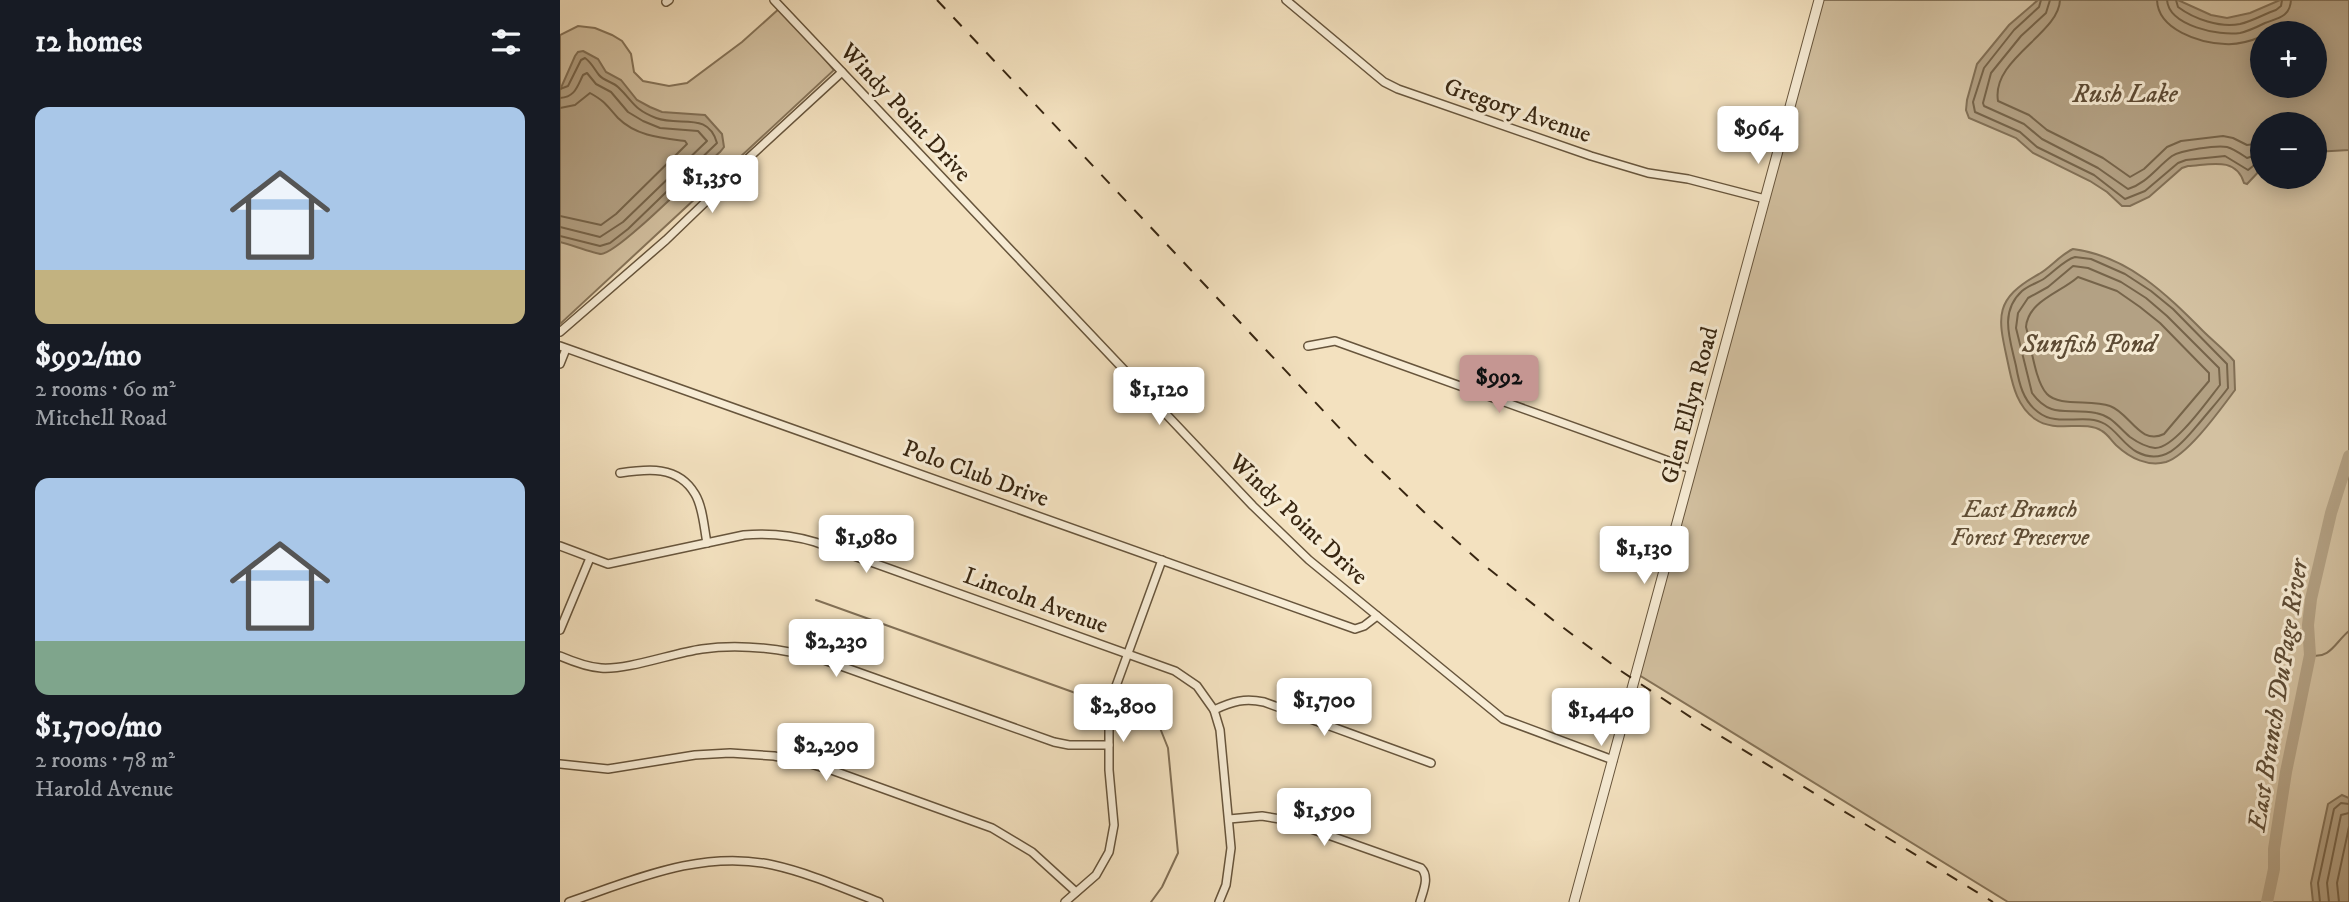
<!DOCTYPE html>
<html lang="en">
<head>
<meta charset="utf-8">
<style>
	body { margin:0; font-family:"IM FELL DW Pica",serif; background:#20242c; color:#f1f3f6; height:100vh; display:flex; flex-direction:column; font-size:26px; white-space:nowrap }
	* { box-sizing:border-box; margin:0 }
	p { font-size:23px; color:#9ea1a6 }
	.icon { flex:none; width:38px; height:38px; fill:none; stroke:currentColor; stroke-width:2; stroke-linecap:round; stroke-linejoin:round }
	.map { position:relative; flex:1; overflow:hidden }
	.sheet { display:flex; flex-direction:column; background:#171b24; width:560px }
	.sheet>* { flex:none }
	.controls { position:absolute; left:1690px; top:21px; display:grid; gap:14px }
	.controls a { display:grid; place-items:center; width:77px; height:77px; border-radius:50%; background:#171b24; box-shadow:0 4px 18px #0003; font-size:35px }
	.price { position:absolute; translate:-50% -60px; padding:0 16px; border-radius:7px; background:#fff; color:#222; font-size:23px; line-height:46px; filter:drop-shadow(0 2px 4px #0008) }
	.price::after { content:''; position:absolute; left:50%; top:42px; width:21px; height:16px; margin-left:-10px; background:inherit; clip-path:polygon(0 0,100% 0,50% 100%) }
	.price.selected { background:#c59692; color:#111 }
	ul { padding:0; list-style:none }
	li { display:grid; align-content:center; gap:14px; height:371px; padding:0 35px }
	li span { display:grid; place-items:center; height:217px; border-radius:14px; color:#555 }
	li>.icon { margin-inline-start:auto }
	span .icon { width:126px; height:126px; fill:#fffc; stroke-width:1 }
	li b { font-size:30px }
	h2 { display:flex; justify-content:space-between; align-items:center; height:84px; padding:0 35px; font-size:30px }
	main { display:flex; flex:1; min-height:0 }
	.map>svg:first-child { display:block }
</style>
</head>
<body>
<main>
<section class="sheet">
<h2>12 homes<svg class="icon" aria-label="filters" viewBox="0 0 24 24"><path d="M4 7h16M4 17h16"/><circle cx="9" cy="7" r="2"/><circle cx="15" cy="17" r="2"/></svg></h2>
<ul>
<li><span style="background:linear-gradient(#a9c7e8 75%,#c2b280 0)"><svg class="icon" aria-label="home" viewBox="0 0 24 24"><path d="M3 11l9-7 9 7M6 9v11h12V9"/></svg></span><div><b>$992/mo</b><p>2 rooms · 60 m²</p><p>Mitchell Road</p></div></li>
<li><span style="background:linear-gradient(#a9c7e8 75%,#7fa58c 0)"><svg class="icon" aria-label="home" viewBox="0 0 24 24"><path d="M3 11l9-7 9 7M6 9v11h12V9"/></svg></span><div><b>$1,700/mo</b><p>2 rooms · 78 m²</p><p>Harold Avenue</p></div></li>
</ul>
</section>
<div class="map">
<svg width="1789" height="902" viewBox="0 0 1789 902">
	<rect width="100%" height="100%" fill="#f3e1bf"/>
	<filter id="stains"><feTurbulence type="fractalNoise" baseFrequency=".00286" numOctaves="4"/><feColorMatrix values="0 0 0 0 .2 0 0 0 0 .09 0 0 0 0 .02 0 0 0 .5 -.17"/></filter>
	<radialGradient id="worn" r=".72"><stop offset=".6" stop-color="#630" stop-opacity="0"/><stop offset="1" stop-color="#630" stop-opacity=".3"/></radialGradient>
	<g fill="#d3c1a1" stroke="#867459" stroke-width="2" fill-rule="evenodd">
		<path d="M 1262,0 L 1789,0 L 1789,902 L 1448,902 L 1079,675 ZM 1703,33 L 1755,33 L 1755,86 L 1703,86 ZM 1703,124 L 1755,124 L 1755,177 L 1703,177 Z"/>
		<path d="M 221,7 L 274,70 L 0,324 L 0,35 L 18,26 L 35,28 L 52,35 L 62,41 L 71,54 L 74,72 L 83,81 L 109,86 L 127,83 L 182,42 Z"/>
	</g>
	<g fill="#b3a184" stroke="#827056" stroke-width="2" fill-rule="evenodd">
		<path d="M 1478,0 L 1618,0 L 1651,15 L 1667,18 L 1690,13 L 1720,0 L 1789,0 L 1789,150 L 1755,152 L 1755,124 L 1703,124 L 1703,167 L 1687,184 L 1684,183 C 1676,156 1649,165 1628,166 L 1622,168 L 1589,197 L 1570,206 L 1562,206 L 1547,192 L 1530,181 L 1473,153 L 1456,138 L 1409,118 L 1406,110 L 1407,100 L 1417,64 L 1449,25 ZM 1755,33 L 1755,86 L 1703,86 L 1703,33 Z"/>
		<path d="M 23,51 L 38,59 L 46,72 L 61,80 L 77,100 L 90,107 L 102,112 L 145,115 L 162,134 L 164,147 L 160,152 C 141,168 58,254 41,254 C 35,254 9,244 0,242 L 0,90 L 15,56 L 18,52 Z"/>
		<path d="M 1513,249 C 1568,256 1606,294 1643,331 C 1654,342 1665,350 1674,361 L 1675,390 C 1660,410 1628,455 1606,462 C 1588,467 1570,458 1557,446 C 1552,442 1548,434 1542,431 C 1524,419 1496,434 1475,419 C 1458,407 1453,387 1449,368 C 1439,320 1430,301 1479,274 C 1491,267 1500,255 1513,249 Z"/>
		<path d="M 1782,795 L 1789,798 L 1789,902 L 1753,902 L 1751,883 L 1768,804 Z"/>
	</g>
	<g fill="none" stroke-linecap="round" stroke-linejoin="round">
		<g stroke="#76644a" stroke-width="2">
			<path d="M 1481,0 L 1479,7 L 1454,30 L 1424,68 L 1413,102 L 1415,112 L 1460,132 L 1477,147 L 1534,175 L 1565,199 L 1585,191 L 1618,163 L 1626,160 L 1665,156 L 1688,170 L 1697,163 L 1703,162"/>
			<path d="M 1490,0 L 1486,13 L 1461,36 L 1431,73 L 1423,103 L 1424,106 L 1464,124 L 1482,139 L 1538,168 L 1568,189 C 1587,183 1596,168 1612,156 C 1621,150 1657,145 1667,147 C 1674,149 1681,154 1687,158 L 1703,153"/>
			<path d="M 1500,0 C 1499,34 1431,59 1438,101 L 1469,115 L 1487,130 L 1543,158 L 1570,177 L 1584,169 L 1607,147 L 1621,141 L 1663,136 L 1673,138 L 1687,145 L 1703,143"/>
			<path d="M 1597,0 C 1598,30 1640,43 1665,44 C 1678,45 1691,41 1703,36"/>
			<path d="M 1607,0 C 1609,26 1659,36 1680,33 C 1689,31 1697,27 1705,23 C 1718,18 1730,17 1731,0"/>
			<path d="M 1616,0 L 1618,7 C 1634,19 1660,28 1680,24 C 1693,21 1704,14 1716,10 L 1721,6 L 1722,0"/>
			<path d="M 0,89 L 8,86 L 21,60 L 25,58 C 32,63 34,69 39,75 C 44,81 53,82 58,87 C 74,102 73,109 96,118 C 120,127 148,111 157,143 L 68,229 L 50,243 L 40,246 L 0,236"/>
			<path d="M 0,98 C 15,97 17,87 23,75 L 27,73 L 36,84 L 51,92 L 68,112 L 83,121 L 100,128 L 138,131 L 147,141 L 63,222 L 40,237 L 0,227"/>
			<path d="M 0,108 L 15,105 L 30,93 C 46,102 46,105 58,118 C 76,136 101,138 125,141 L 127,144 L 56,214 L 41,225 L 0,216"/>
			<path d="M 1515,257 L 1531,259 L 1565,274 L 1591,291 L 1613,309 L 1667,364 L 1668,388 C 1660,399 1650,410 1641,421 C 1624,441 1606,467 1577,452 C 1564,445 1557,431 1545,424 C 1524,412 1498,428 1478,412 C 1463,401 1459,383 1456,366 C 1450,339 1439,312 1462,291 C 1469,285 1478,283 1485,278 C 1495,271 1504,260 1515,257 Z"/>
			<path d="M 1513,266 L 1528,268 L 1561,282 L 1586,298 L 1607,316 L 1659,368 L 1660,385 C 1648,400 1614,449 1595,448 C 1586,447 1577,442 1570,437 C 1558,427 1552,416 1536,413 C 1508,407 1492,420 1472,393 L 1456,328 L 1458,313 L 1468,298 L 1488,287 Z"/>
			<path d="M 1518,277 L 1557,291 L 1580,307 L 1600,323 L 1649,373 L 1649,381 L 1604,434 C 1580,446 1570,413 1550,406 C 1532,399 1499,407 1487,394 C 1475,382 1471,344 1466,327 C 1468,301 1500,293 1518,277 Z"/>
			<path d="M 1760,902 L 1758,883 L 1774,809 L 1781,803 L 1789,804"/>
			<path d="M 1769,902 L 1767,883 L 1781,815 L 1789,813"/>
			<path d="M 1779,902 L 1777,883 L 1789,827"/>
		</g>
		<g stroke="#827056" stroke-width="2">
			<path d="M 256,600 L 535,700"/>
			<path d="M 1750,655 C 1770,660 1776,641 1789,631"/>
			<path d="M 591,902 L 602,887 L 618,853 L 608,748 L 596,718"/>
		</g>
		<path stroke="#b3a184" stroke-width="12" d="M 1707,902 L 1714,869 L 1714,849 L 1726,772 L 1750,655 L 1748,625 L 1751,599 L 1771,513 L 1789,456"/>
		<g stroke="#67553c" stroke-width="10">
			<g id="minor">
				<path d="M 214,0 L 693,506 L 749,560 L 943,719 L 1053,760"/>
				<path d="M 726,0 L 824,82 L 838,89 L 1031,156 L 1088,173 L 1128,179 L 1205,199"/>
				<path d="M 106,2 L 109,0"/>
				<path d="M 0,332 L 106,240 L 160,188 L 170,175 L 282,72"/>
				<path d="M 0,346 L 795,629 L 804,626 L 817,616"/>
				<path d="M 748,346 L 775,341 L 1131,469"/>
				<path d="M 0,364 L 6,349"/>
				<path d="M 60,473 C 87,469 118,465 135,494 C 143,507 144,528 147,543"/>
				<path d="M 0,546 L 48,564 L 184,535 C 209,533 231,535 255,542 L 615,671 L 637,686 L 654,710 L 660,730 L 671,848 L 666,885 L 659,902"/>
				<path d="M 0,630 L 30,558"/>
				<path d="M 0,656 C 14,662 27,667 41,668 C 68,670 113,653 142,649 C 183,643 224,649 264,660 L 494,742 L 509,745 L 549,745"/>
				<path d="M 654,710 C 673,701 685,698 704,702 L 871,763"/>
				<path d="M 0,764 L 48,769 L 135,755 L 170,753 L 214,756 L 244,762 L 274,771 L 432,828 L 472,852 L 516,892"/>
				<path d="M 669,819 L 702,816 L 726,820 L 861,868 C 870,877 863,891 860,902"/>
				<path d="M 9,902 C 74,880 142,849 213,865 C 249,873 285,889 319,902"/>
				<path d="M 505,902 L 536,875 L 549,852 L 554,825 L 549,770 L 549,718 L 556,686 L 602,560"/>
			</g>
		</g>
		<g stroke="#67553c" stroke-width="11">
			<path id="tertiary" d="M 1014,902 L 1259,0"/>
		</g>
		<use href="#minor" stroke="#f7ecd5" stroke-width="7"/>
		<use href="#tertiary" stroke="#f7ecd5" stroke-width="9"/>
		<path stroke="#382611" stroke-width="2" stroke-dasharray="12 12" stroke-linecap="butt" d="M 377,0 L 802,452 L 864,512 L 919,561 L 993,620 L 1061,671 L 1144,726 L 1433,902"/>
	</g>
	<g text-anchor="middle" stroke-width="6" stroke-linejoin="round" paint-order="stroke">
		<g font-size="24" fill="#382611" stroke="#f7ecd5">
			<text transform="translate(958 110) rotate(19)" y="8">Gregory Avenue</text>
			<text transform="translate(346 112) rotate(47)" y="8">Windy Point Drive</text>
			<text transform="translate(1129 405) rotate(-75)" y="8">Glen Ellyn Road</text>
			<text transform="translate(416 473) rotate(20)" y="8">Polo Club Drive</text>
			<text transform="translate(739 519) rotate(43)" y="8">Windy Point Drive</text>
			<text transform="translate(476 600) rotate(20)" y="8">Lincoln Avenue</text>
		</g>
		<g font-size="24" font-style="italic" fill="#5f4d35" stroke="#f7ecd5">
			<text x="1460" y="517">East Branch<tspan x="1460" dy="28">Forest Preserve</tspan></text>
		</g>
		<g font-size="26" font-style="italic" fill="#5d4b34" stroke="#f7ecd5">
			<text x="1565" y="102">Rush Lake</text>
			<text x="1529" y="352">Sunfish Pond</text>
			<text transform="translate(1717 695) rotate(-81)" y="9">East Branch DuPage River</text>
		</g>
	</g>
	<rect width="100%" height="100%" filter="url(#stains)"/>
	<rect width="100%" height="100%" fill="url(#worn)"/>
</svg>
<div class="controls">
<a>+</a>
<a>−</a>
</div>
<b class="price" style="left:1198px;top:166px">$964</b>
<b class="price" style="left:152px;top:215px">$1,350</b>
<b class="price selected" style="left:939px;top:415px">$992</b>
<b class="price" style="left:599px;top:427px">$1,120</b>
<b class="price" style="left:306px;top:575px">$1,980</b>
<b class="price" style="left:1084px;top:586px">$1,130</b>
<b class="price" style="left:276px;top:679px">$2,230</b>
<b class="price" style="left:764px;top:738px">$1,700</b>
<b class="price" style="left:563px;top:744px">$2,800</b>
<b class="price" style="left:1041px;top:748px">$1,440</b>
<b class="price" style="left:266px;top:783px">$2,290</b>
<b class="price" style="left:764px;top:848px">$1,590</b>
</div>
</main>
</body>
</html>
